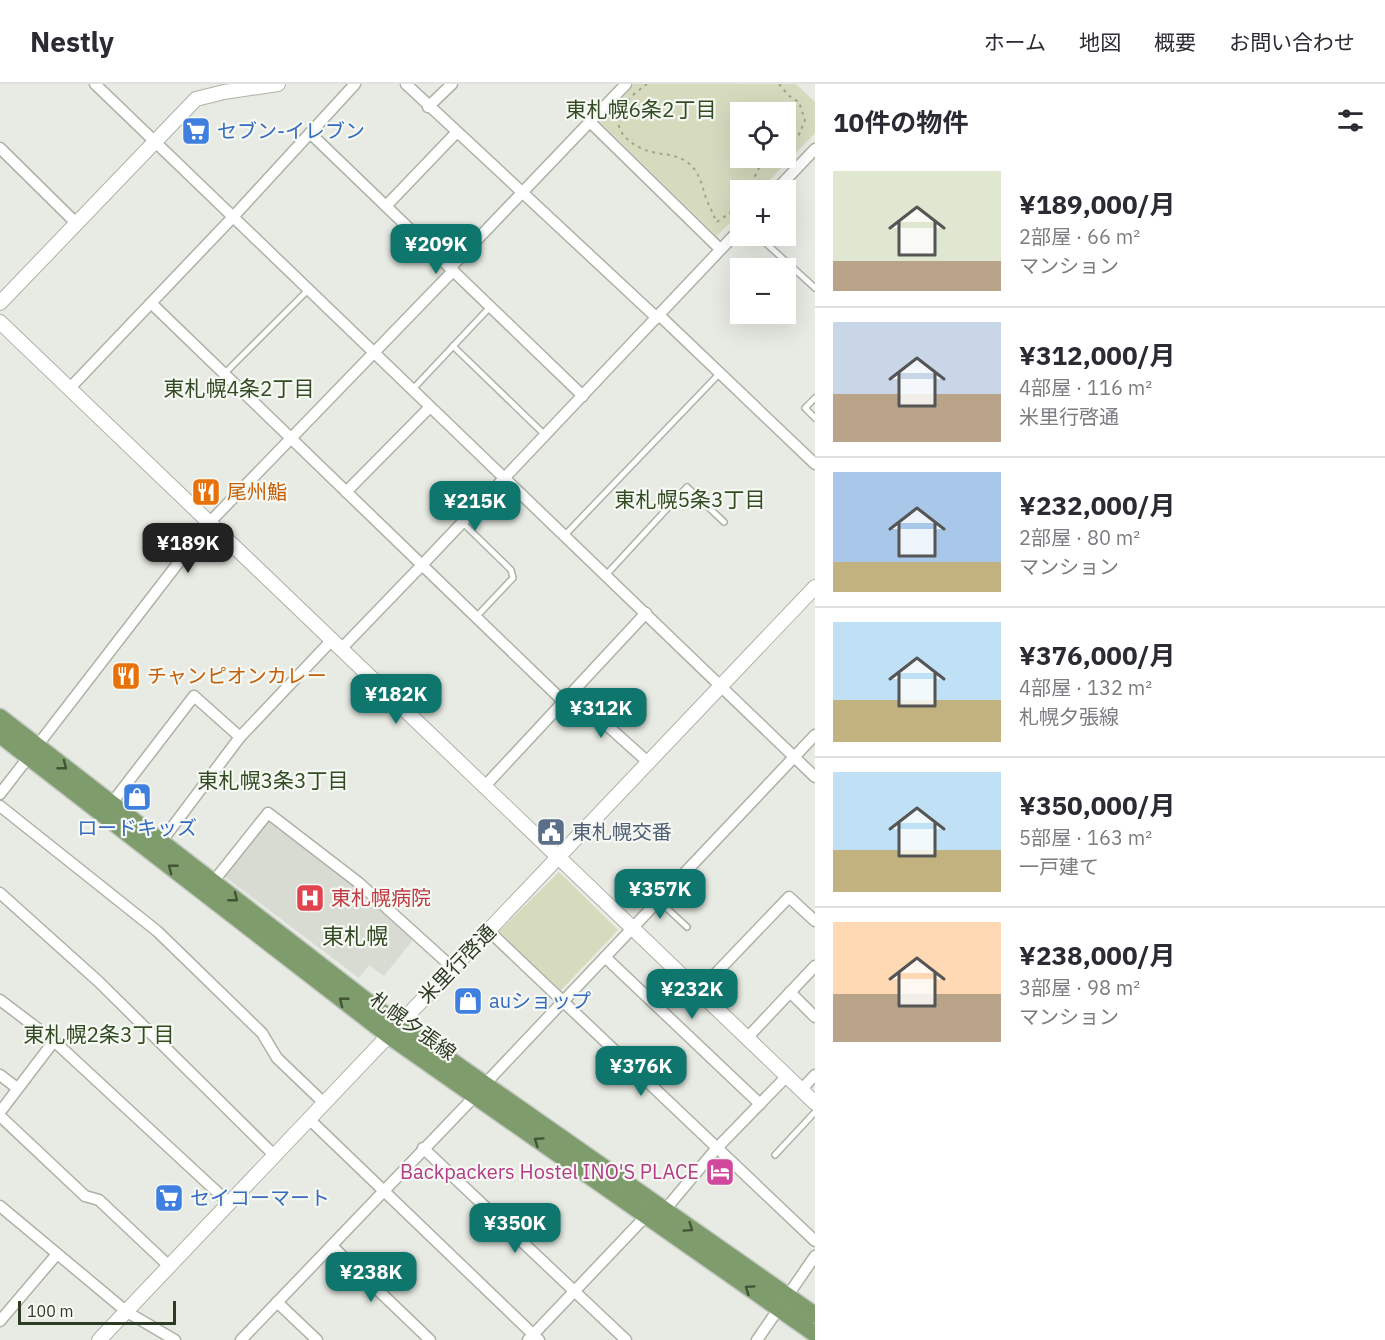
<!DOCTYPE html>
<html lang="ja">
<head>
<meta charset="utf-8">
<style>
	body { margin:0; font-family:"IBM Plex Sans","Noto Sans JP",sans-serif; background:#f2f2f3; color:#2b2b33; height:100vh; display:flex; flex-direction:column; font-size:22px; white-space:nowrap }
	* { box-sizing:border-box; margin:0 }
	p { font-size:20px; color:#7c7c81 }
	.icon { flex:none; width:33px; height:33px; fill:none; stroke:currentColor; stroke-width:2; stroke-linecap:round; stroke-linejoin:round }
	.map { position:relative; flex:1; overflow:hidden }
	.drawer { display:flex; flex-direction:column; background:#fff; width:570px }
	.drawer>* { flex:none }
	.tools { position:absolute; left:730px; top:18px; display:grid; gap:12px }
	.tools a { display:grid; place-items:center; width:66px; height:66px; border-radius:0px; background:#fff; box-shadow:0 6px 24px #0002; font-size:30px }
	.scale { position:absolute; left:18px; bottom:15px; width:158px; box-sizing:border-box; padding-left:6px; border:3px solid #2e3b24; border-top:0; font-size:16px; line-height:21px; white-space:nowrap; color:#2e3b24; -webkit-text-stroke:4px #f6f8f3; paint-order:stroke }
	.price { position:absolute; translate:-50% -51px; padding:0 14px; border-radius:12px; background:#0f766e; color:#fff; font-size:20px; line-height:39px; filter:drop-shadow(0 2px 3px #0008) }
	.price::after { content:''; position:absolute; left:50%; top:36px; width:18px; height:14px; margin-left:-9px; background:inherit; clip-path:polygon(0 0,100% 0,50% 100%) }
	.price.current { background:#222; color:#fff }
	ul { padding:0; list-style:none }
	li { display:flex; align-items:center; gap:18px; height:150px; padding:0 18px }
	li+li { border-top:2px solid #e1e1e2 }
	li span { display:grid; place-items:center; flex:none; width:168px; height:120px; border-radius:0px; color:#555 }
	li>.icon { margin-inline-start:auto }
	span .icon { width:72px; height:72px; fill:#fffc; stroke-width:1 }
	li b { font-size:26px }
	h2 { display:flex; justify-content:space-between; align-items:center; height:72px; padding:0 18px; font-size:26px }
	header { display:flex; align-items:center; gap:36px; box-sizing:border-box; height:84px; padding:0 30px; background:#fff; border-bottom:2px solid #e1e1e2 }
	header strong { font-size:28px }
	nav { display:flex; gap:33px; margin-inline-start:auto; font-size:21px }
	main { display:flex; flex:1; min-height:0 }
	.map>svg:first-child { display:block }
</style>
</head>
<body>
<header>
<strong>Nestly</strong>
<nav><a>ホーム</a><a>地図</a><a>概要</a><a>お問い合わせ</a></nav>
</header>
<main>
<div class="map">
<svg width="815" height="1256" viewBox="0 0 815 1256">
	<rect width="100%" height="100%" fill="#e8ebe3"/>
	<path fill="#d7dbd1" d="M 267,736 L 354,802 L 413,856 L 384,892 L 369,881 L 359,894 L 224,792 Z"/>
	<g fill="#d7dbbe" fill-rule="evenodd">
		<path d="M 633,0 L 796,0 L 815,18 L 815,49 L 760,106 L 741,106 L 741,127 L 717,152 L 598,36 ZM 741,28 L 786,28 L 786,74 L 741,74 Z"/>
		<path d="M 559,788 L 618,846 L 561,906 L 499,847 Z"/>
	</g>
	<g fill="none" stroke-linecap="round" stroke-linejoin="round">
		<g stroke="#acb3a6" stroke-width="8">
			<g id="service">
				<path d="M 758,152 L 815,204"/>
				<path d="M 453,262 L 545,351"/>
				<path d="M 224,290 L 308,206"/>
				<path d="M 412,306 L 490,223"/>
				<path d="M 815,314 L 805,324 L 815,334"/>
				<path d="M 463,439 L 511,486 L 513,494 L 476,533"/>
				<path d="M 564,452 L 720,289"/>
				<path d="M 606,491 L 687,403 L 724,438"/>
				<path d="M 659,817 L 687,843"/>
				<path d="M 775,1071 L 815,1028"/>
			</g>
		</g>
		<g stroke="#acb3a6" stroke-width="13">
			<g id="minor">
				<path d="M 95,0 L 815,693"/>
				<path d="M 406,0 L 657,234"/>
				<path d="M 428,23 L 452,0"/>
				<path d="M 590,38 L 720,165"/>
				<path d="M 310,49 L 583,312"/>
				<path d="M 0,64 L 76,139"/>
				<path d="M 776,106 L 815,65"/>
				<path d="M 386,122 L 456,49"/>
				<path d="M 450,184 L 626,0"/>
				<path d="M 151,219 L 422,481 L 741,144"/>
				<path d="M 659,231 L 815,380"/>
				<path d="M 69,305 L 233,133 L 355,0"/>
				<path d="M 346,408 L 430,323"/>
				<path d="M 341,565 L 422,481 L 565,619"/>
				<path d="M 572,610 L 649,679"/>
				<path d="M 484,703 L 646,529"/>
				<path d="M 0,710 L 209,439 L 453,187"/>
				<path d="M 111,720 L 194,612 L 240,653"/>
				<path d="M 0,722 L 157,847 L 262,949 L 277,974 L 324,1019"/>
				<path d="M 161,758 L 240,653 L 331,557"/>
				<path d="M 213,798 L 268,729 L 359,799 L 453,884"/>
				<path d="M 0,809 L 99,898 L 275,1072"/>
				<path d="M 489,847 L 815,1157"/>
				<path d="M 605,873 L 760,1020"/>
				<path d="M 698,908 L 789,813 L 815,837"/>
				<path d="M 790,908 L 815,933"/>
				<path d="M 0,916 L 54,957 L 229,1119"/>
				<path d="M 747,954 L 815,882"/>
				<path d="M 0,991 L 17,1004"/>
				<path d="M 484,1001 L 815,651"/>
				<path d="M 801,1006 L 815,991"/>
				<path d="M 0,1028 L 54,957"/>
				<path d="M 0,1032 L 85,1112 L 99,1116 L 169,1182"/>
				<path d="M 309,1035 L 539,1256"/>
				<path d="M 423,1064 L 626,1256"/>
				<path d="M 0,1122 L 127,1228 L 175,1256"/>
				<path d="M 664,1127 L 716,1065 L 787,992"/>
				<path d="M 332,1162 L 430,1256"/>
				<path d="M 277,1218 L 317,1256"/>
				<path d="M 0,1237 L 57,1170"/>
				<path d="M 241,1256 L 475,1012"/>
				<path d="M 528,1256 L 646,1132"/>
				<path d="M 757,1256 L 815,1172"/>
			</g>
		</g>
		<g stroke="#acb3a6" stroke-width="16">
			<g id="tertiary">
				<path d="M 0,219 L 196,15 L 224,8 L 278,0"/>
				<path d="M 0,238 L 815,1019"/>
				<path d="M 99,1256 L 815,503"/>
			</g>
		</g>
		<g stroke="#c4c8c2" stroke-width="19">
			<g id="primary">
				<path d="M 0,633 L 376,924 L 815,1231"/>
				<path d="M 0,651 L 389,952 L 815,1250"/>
			</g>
		</g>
		<g stroke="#97ac87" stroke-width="2" stroke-dasharray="3 4.5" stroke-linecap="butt">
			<path d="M 647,0 C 638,7 626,15 621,26 C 610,47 634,64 652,68 C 664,71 676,70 687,78 C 700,88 701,99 706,114 C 709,123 714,129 716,139"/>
			<path d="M 779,0 L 789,12 L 799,18 L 805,36 L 798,53 L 786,60"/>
			<path d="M 748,106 L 764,74"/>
			<path d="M 717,138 L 731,128 L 741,116"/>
		</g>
		<use href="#service" stroke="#fff" stroke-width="5"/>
		<use href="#minor" stroke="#fff" stroke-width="10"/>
		<use href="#tertiary" stroke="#fff" stroke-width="14"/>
		<use href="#primary" stroke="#7f9d6c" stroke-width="16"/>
	</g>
	<defs><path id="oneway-chevron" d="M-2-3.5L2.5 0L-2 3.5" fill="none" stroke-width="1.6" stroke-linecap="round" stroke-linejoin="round" transform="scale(1.5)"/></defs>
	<g stroke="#425436">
		<use href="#oneway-chevron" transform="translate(63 682) rotate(38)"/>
		<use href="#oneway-chevron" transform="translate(172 784) rotate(-142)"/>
		<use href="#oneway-chevron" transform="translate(234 814) rotate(38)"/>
		<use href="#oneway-chevron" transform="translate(343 917) rotate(-142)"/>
		<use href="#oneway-chevron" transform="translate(538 1057) rotate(-145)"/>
		<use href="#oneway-chevron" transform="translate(689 1144) rotate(35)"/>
		<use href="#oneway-chevron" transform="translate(749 1205) rotate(-145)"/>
	</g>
	<defs>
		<g id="supermarket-square" transform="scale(1.5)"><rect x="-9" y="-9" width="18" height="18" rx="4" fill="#3f7fe0" stroke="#f6f8f3"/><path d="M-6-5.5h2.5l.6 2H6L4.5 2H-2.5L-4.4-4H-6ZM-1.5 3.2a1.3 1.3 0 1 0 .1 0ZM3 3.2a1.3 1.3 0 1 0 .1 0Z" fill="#fff"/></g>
		<g id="restaurant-square" transform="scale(1.5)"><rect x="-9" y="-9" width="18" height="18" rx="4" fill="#e8710a" stroke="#f6f8f3"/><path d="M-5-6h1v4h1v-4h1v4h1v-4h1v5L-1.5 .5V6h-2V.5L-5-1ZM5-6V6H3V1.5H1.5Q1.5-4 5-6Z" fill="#fff"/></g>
		<g id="shop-square" transform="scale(1.5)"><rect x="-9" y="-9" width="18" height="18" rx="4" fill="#3f7fe0" stroke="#f6f8f3"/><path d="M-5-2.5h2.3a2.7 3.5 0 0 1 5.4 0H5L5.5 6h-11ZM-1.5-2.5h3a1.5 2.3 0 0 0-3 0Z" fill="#fff"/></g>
		<g id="civic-square" transform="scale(1.5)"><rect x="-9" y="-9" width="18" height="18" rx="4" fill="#5c6f8a" stroke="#f6f8f3"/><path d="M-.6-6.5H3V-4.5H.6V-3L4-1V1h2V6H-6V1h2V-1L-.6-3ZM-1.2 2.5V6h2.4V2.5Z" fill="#fff"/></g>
		<g id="hospital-square" transform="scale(1.5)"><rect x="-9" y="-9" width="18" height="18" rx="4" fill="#e0444e" stroke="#f6f8f3"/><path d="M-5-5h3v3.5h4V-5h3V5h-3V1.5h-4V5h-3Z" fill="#fff"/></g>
		<g id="hotel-square" transform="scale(1.5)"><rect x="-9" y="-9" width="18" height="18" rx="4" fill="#d1479c" stroke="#f6f8f3"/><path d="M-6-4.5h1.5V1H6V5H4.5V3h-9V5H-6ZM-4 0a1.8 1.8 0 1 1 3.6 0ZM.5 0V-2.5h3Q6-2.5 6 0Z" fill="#fff"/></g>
	</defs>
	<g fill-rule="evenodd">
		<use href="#supermarket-square" x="196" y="47"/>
		<use href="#restaurant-square" x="206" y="408"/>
		<use href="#restaurant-square" x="126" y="592"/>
		<use href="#shop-square" x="137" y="713"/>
		<use href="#civic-square" x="551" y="748"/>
		<use href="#hospital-square" x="310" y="814"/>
		<use href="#shop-square" x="468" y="917"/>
		<use href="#hotel-square" x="720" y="1088"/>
		<use href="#supermarket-square" x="169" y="1114"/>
	</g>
	<g text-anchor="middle" stroke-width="4.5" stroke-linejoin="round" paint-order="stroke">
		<g font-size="20" fill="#366cbe" stroke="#f6f8f3" text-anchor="start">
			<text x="217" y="54">セブン-イレブン</text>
			<text x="137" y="751" text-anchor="middle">ロードキッズ</text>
			<text x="489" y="924">auショップ</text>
			<text x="190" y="1121">セイコーマート</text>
		</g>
		<g font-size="20" fill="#c56008" stroke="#f6f8f3" text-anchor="start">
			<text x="227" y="415">尾州鮨</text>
			<text x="147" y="599">チャンピオンカレー</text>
		</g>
		<g font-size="20" fill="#4e5e75" stroke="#f6f8f3" text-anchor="start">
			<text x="572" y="755">東札幌交番</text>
		</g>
		<g font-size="20" fill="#be3a42" stroke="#f6f8f3" text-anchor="start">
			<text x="331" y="821">東札幌病院</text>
		</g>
		<g font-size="20" fill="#2e3b24" stroke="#f6f8f3">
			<text transform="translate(457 880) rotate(-46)" y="7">米里行啓通</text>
			<text transform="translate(413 942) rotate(36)" y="7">札幌夕張線</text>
		</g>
		<g font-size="20" fill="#b23c85" stroke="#f6f8f3" text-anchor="end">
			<text x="699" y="1095">Backpackers Hostel INO'S PLACE</text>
		</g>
		<g font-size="21" fill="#324b22" stroke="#f6f8f3">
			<text x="641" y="33">東札幌6条2丁目</text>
			<text x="239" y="312">東札幌4条2丁目</text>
			<text x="690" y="423">東札幌5条3丁目</text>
			<text x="273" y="704">東札幌3条3丁目</text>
			<text x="99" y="958">東札幌2条3丁目</text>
		</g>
		<g font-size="22" fill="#324b22" stroke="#f6f8f3">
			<text x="355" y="860">東札幌</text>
		</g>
	</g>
</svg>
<div class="tools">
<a><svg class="icon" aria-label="locate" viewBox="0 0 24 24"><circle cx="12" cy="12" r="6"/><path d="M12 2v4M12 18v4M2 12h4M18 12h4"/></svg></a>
<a>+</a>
<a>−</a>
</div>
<div class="scale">100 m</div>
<b class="price" style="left:436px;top:191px">¥209K</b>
<b class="price" style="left:475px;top:448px">¥215K</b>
<b class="price current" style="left:188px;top:490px">¥189K</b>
<b class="price" style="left:396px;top:641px">¥182K</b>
<b class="price" style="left:601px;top:655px">¥312K</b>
<b class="price" style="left:660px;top:836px">¥357K</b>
<b class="price" style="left:692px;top:936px">¥232K</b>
<b class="price" style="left:641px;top:1013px">¥376K</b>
<b class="price" style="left:515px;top:1170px">¥350K</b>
<b class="price" style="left:371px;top:1219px">¥238K</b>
</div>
<section class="drawer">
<h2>10件の物件<svg class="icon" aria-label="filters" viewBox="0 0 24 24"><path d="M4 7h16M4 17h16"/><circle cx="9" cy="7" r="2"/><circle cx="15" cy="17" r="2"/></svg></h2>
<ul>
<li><span style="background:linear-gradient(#dfe7d0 75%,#b9a48a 0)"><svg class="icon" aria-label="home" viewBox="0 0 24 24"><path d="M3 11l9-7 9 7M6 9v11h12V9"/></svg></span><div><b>¥189,000/月</b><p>2部屋 · 66 m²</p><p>マンション</p></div></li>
<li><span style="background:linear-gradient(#c9d6e8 60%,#b9a48a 0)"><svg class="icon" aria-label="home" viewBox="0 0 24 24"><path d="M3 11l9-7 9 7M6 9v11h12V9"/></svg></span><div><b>¥312,000/月</b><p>4部屋 · 116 m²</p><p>米里行啓通</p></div></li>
<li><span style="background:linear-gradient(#a9c7e8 75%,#c2b280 0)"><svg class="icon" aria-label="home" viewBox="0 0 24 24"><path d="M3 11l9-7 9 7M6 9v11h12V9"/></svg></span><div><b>¥232,000/月</b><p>2部屋 · 80 m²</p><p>マンション</p></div></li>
<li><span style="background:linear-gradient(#bfe0f5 65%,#c2b280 0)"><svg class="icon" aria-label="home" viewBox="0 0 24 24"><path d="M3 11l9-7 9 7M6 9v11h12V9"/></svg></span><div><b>¥376,000/月</b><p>4部屋 · 132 m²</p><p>札幌夕張線</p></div></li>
<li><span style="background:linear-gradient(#bfe0f5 65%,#c2b280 0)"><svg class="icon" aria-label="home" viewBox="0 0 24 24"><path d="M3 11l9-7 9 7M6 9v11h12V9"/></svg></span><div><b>¥350,000/月</b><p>5部屋 · 163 m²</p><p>一戸建て</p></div></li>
<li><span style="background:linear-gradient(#ffd9b3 60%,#b9a48a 0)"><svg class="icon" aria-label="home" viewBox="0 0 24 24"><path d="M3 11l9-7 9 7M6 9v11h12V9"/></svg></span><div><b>¥238,000/月</b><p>3部屋 · 98 m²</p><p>マンション</p></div></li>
</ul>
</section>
</main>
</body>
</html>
